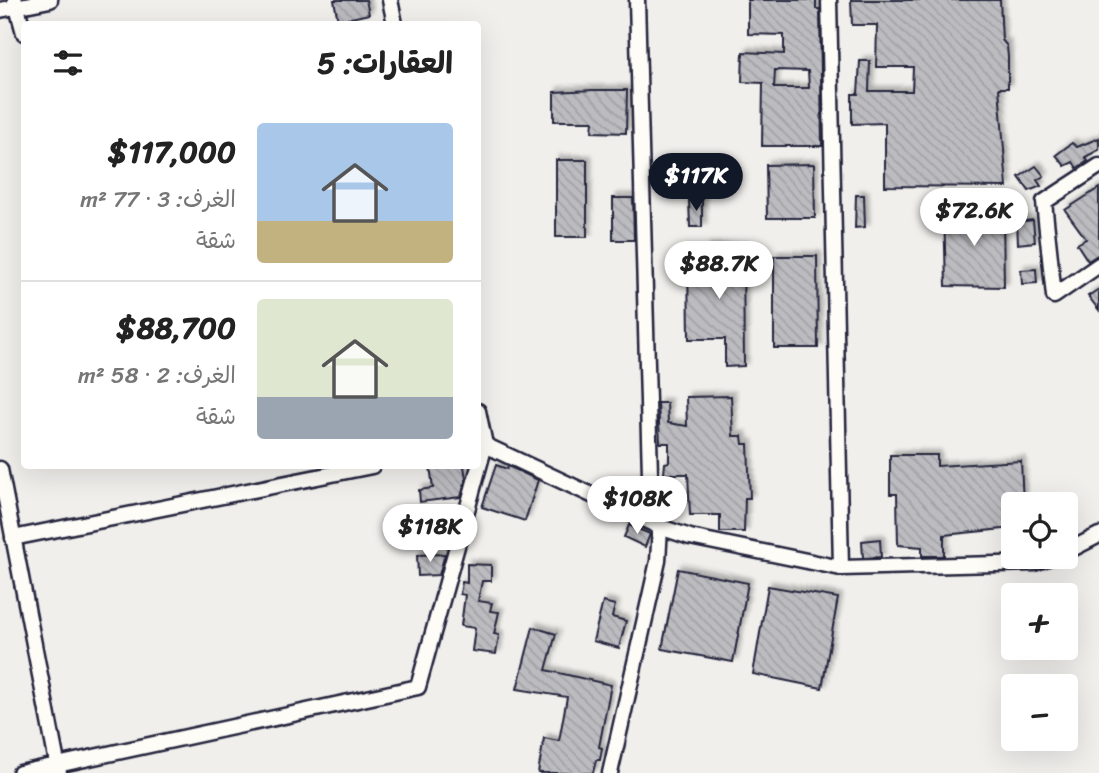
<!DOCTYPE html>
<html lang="ar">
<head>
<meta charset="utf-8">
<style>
	body { margin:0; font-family:Sriracha,"Playpen Sans Arabic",sans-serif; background:#f2f2f2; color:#222; direction:rtl; height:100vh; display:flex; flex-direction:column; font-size:26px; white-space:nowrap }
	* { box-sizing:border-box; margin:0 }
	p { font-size:23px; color:#767676 }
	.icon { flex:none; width:38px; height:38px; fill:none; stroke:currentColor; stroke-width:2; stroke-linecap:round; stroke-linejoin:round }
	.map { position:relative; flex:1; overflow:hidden; direction:ltr }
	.sheet { position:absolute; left:21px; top:21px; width:460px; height:448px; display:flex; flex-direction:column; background:#fff; border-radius:7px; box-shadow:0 7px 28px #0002; direction:rtl }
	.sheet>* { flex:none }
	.fabs { position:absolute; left:1001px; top:492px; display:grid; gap:14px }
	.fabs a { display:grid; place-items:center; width:77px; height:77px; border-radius:7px; background:#fff; box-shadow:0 7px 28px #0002; font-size:35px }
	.price { position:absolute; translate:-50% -60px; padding:0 16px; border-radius:24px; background:#fff; color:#222; font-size:23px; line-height:46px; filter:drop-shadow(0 2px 4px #0008) }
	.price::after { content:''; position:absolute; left:50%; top:42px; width:21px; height:16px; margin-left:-10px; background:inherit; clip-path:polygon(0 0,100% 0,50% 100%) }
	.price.selected { background:#111827; color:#fff }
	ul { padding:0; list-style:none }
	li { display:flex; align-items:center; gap:21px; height:175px; padding:0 28px }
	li+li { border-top:2px solid #e0e0e0 }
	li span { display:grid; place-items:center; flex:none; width:196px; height:140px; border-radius:7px; color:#555 }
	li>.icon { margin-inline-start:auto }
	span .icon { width:84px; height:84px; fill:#fffc; stroke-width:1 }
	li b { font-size:30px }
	h2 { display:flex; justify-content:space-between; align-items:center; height:84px; padding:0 28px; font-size:30px }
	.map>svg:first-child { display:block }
</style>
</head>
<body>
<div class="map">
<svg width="1099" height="773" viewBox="0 0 1099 773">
	<defs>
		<pattern id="building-back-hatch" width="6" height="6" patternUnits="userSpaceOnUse" patternTransform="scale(1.75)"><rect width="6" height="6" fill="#bcbcc0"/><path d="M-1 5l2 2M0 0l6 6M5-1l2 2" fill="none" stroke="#a1a1a6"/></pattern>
		<filter id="shadow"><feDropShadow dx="4" dy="-4" stdDeviation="2" flood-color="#0004"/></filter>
	</defs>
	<rect width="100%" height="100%" fill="#f0efec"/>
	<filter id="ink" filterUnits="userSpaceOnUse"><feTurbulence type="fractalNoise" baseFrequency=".0143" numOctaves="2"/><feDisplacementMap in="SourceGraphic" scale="14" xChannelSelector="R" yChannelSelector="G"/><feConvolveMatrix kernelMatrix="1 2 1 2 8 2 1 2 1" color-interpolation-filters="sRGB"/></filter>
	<g filter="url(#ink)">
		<g fill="url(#building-back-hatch)" stroke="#22223b" stroke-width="2" fill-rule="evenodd" filter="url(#shadow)">
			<path d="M 334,0 L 366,0 L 369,14 L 338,21 Z"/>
			<path d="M 748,0 L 816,0 L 816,9 L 820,9 L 822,146 L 762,146 L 763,83 L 742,82 L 743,52 L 784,54 L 784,35 L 748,34 ZM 775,70 L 808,71 L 809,88 L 774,88 Z"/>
			<path d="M 851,0 L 1000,0 L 1002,40 L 1007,46 L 1008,57 L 1008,88 L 999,88 L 1007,187 L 885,186 L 885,123 L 852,124 L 852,94 L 858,94 L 860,61 L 870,61 L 869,91 L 912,91 L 913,67 L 876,67 L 877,25 L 852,25 Z"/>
			<path d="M 593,90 L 627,90 L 626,133 L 592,132 L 593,121 L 554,121 L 554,92 Z"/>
			<path d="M 1099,138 L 1099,150 L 1085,157 L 1088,161 L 1077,168 L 1073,162 L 1065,166 L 1056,155 L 1072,143 L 1077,147 Z"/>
			<rect x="556" y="160" width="31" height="77"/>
			<path d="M 814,164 L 815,218 L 767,218 L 766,165 Z"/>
			<path d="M 1036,166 L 1044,176 L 1037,180 L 1041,186 L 1029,191 L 1019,177 Z"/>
			<path d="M 1099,188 L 1099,254 L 1088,261 L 1077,244 L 1086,239 L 1065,210 Z"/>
			<path d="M 856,195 L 864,195 L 865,227 L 855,228 Z"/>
			<path d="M 613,198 L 633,198 L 634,240 L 613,240 Z"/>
			<path d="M 702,199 L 702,227 L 690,227 L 689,200 Z"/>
			<path d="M 944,210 L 1003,211 L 1004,287 L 946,286 Z"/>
			<path d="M 1033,220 L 1035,242 L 1018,244 L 1017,222 Z"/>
			<path d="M 743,247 L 744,366 L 725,367 L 725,339 L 689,339 L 688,260 L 706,260 L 706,248 Z"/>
			<path d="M 774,256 L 817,256 L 818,348 L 774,348 Z"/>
			<path d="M 1036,269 L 1037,283 L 1022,284 L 1021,270 Z"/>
			<path d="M 1099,289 L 1099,310 L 1088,296 Z"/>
			<path d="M 731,396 L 733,436 L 742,436 L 743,444 L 748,444 L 750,498 L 745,498 L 744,532 L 720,532 L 720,515 L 690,515 L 688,474 L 664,474 L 665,463 L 669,462 L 669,443 L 660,443 L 658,403 L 667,403 L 668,423 L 687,426 L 686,397 Z"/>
			<path d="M 890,455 L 937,455 L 937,466 L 1021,461 L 1023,504 L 1013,504 L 1013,528 L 944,535 L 944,556 L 922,556 L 922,547 L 898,545 L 897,494 L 890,494 Z"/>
			<path d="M 496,465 L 507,469 L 508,466 L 538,480 L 525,521 L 482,507 Z"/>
			<path d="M 430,466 L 464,466 L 466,479 L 461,497 L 420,502 L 419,490 L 433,488 Z"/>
			<path d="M 629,525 L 650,534 L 645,547 L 624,537 Z"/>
			<path d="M 880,539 L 881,557 L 863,558 L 862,541 Z"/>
			<path d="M 445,554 L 439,575 L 418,576 L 417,555 Z"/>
			<path d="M 467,564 L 491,565 L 491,581 L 482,581 L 478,601 L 492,603 L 490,611 L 499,612 L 494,634 L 499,635 L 496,654 L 472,651 L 475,628 L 461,626 L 465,595 L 460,594 L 462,582 L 467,583 Z"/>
			<path d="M 678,569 L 748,583 L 733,662 L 662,649 Z"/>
			<path d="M 768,586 L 838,598 L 822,688 L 753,674 Z"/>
			<path d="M 603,602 L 615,605 L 612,617 L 626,621 L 619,648 L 593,641 Z"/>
			<path d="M 533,627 L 556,634 L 546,670 L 611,685 L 599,747 L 602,748 L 600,760 L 596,760 L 593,773 L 538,773 L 544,738 L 559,741 L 567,697 L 517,689 Z"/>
		</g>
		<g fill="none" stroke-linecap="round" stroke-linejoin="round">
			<g stroke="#22223b" stroke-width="19">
				<g id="street">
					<path d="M 15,0 L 24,33"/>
					<path d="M 390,0 L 395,24"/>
					<path d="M 829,0 L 841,568"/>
					<path d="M 0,10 L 50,0"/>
					<path d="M 1099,166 L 1044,202 L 1054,296 L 1099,265"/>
					<path d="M 478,446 L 485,445 L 660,527 L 690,537 L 841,568 L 1034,563 L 1053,556"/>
					<path d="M 0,469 L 59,773"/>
					<path d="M 13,538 L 372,466"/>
					<path d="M 1066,552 L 1099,535"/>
					<path d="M 20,773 L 418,687 L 485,445 L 478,411"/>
					<path d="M 610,773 L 658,561 L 660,527 L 651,511 L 637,0"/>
				</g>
			</g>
			<use href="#street" stroke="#fdfcf7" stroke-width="14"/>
		</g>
	</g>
</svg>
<div class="fabs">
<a><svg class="icon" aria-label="locate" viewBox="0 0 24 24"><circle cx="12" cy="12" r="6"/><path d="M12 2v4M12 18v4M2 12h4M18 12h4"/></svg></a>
<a>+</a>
<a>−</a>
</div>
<b class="price selected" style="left:696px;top:213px">$117K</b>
<b class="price" style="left:974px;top:248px">$72.6K</b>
<b class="price" style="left:719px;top:301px">$88.7K</b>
<b class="price" style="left:637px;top:536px">$108K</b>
<b class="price" style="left:430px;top:564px">$118K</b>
<section class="sheet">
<h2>العقارات: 5<svg class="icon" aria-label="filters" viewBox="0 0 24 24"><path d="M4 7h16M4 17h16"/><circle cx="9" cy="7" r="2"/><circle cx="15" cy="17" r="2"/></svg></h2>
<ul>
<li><span style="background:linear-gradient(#a9c7e8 70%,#c2b280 0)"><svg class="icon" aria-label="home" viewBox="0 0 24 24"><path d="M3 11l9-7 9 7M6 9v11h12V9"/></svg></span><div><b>$117,000</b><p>الغرف: 3 · 77 m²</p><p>شقة</p></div></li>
<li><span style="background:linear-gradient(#dfe7d0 70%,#9aa5b1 0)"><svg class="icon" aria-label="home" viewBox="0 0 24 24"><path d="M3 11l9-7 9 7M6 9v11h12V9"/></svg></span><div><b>$88,700</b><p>الغرف: 2 · 58 m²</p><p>شقة</p></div></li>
</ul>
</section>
</div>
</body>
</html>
